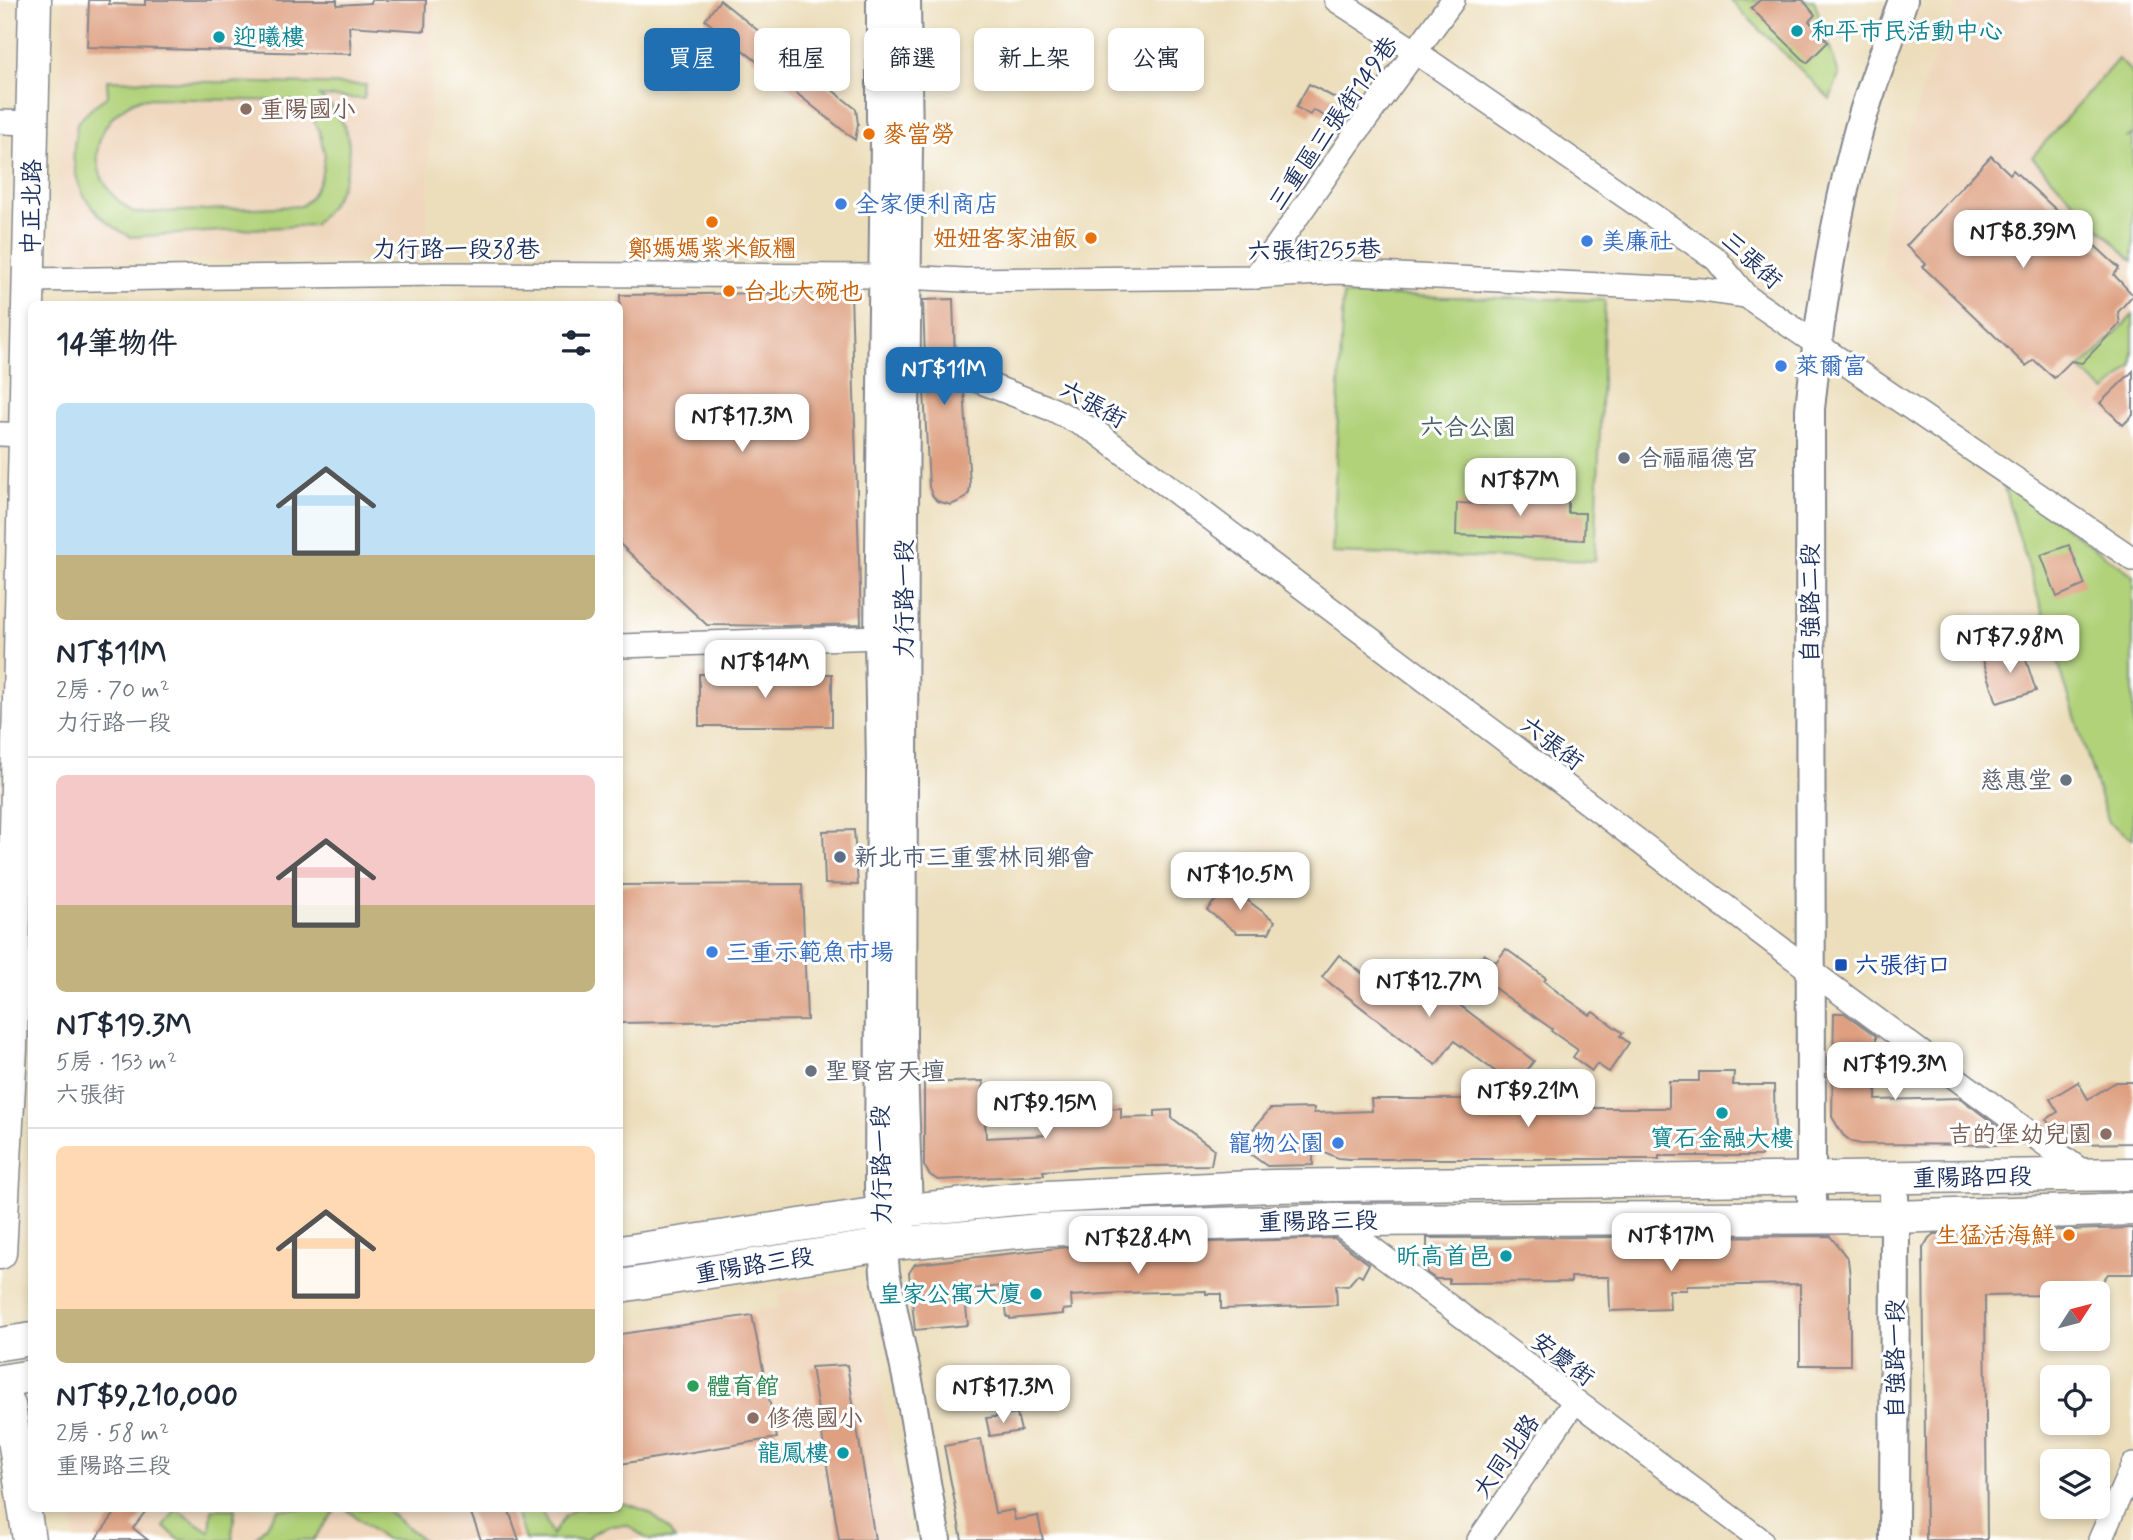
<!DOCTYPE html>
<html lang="zh-TW">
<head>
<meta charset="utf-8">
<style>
	body { margin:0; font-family:Mynerve,"LXGW WenKai TC",sans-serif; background:#f2f2f3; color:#1f2937; height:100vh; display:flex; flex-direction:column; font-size:26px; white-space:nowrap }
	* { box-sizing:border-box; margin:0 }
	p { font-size:23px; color:#747a83 }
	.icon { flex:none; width:38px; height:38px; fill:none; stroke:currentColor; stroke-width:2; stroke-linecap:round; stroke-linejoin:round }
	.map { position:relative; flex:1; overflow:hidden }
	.panel { position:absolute; left:28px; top:301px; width:595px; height:1211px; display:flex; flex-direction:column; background:#fff; border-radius:10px; box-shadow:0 4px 10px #0003 }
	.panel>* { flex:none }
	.banner { position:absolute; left:644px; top:28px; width:665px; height:63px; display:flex; gap:14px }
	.needle { width:46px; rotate:54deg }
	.tools { position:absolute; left:2040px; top:1281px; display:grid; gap:14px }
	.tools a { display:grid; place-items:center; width:70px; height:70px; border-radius:10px; background:#fff; box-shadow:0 4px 10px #0003; font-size:35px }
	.price { position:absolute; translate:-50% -60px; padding:0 16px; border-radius:14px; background:#fff; color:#222; font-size:23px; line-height:46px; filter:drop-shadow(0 2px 4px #0008) }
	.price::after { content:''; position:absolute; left:50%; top:42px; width:21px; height:16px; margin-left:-10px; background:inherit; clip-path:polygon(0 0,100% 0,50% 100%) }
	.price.selected { background:#1f6fb2; color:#fff }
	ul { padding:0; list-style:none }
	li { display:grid; align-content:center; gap:14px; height:371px; padding:0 28px }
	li+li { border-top:2px solid #e0e1e3 }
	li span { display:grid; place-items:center; height:217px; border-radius:10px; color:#555 }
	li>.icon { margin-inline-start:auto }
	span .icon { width:126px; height:126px; fill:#fffc; stroke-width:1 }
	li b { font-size:30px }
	h2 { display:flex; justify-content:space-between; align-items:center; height:84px; padding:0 28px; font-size:30px }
	.chip { padding:0 24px; border-radius:10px; background:#fff; box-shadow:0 4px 10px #0003; font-size:24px; line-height:63px }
	.chip.selected { background:#1f6fb2; color:#fff }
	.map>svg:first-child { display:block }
</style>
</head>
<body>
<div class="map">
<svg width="2133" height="1540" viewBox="0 0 2133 1540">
	<rect width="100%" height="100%" fill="#fff"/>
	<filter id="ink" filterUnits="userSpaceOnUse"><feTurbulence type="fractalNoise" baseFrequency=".0143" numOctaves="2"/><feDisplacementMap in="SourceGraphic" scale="14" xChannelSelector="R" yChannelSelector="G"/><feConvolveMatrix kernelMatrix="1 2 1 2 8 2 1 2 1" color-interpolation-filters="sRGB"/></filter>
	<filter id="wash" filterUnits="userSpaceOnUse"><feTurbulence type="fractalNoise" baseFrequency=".00686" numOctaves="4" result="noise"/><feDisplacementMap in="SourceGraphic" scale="28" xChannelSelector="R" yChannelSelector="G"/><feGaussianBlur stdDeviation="1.57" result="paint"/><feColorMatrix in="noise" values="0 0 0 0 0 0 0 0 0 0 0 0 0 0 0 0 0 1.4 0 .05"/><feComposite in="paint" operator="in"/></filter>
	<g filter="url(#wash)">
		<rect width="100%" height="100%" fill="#ecdebb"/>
		<g fill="#efd6bc">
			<path d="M 64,0 L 435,0 L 425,260 L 55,258 Z"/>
			<path d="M 1959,0 L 2133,0 L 2133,441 L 1883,266 L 1885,219 L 1925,80 Z"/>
			<path d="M 861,1281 L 908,1540 L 75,1540 L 72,1509 L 620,1508 L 620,1328 L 780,1308 L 778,1294 Z"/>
		</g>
		<g fill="#b1d279" stroke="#66806c" stroke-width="2" fill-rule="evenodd">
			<path d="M 1730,0 L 1814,0 L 1839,75 L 1830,99 Z"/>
			<path d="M 2118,59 L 2133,73 L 2133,134 L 2126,138 L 2133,136 L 2133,261 L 2091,220 L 2032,157 Z"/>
			<path d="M 107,80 L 366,85 L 364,99 L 319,96 C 323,100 328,103 332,107 C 365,145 345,195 313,225 L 131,237 C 99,221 77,198 74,162 C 72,149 76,135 77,123 L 95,105 L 108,96 ZM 141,98 L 291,101 L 303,108 L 312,118 L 319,130 L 325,156 L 321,178 L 310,198 L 301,206 L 135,213 C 83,183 85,121 141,98 Z"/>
			<path d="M 1343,295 L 1605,300 L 1595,561 L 1332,553 Z"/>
			<path d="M 2133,315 L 2133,365 L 2106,392 L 2080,369 Z"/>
			<path d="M 2002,482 L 2133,575 L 2133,839 L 2108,822 Z"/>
			<path d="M 620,1503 C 642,1506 665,1520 675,1540 L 649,1540 L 627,1525 L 607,1526 L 592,1534 L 586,1540 L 525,1540 L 515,1509 L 541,1509 L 552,1535 L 565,1516 L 577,1509 L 620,1508 Z"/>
			<path d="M 176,1509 L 210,1532 L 212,1509 L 235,1509 L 232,1535 L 233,1540 L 180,1540 L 164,1527 Z"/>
			<path d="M 279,1509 L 331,1509 L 334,1512 L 313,1540 L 254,1540 Z"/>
			<path d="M 346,1509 L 385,1509 L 423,1540 L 385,1540 Z"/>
		</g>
		<g id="blocks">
			<g fill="#dea081">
				<path d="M 89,0 L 109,0 L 109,4 L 145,5 L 145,0 L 337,0 L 337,5 L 371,3 L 371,0 L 426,0 L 425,31 L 349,26 L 351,54 L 87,47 Z"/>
				<path d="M 720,0 L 856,109 L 858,124 L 855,140 L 705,20 Z"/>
				<path d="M 1760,0 L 1803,0 L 1815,15 L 1809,21 L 1828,42 L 1807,63 L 1751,8 Z"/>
				<path d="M 1309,84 L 1348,105 L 1338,123 L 1313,110 L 1310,115 L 1296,107 Z"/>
				<path d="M 1991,156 L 2010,174 L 2013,170 L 2119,268 L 2114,275 L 2133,295 L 2118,312 L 2120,324 L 2082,363 L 2071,361 L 2054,378 L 2034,360 L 2026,366 L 1923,267 L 1926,264 L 1906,246 Z"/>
				<path d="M 851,292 L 861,624 L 785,626 L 707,625 L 620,544 L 620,295 Z"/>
				<path d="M 953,299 L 956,387 L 960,387 L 964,390 L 970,485 L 969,493 L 964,499 L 951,505 L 937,501 L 932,495 L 929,487 L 924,389 L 926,389 L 923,300 Z"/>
				<path d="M 2133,371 L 2133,415 L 2123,425 L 2100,403 Z"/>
				<path d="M 1485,493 L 1568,498 L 1568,513 L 1585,513 L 1584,540 L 1456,535 L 1457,503 L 1485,504 Z"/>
				<path d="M 2069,545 L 2085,585 L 2057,597 L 2041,555 Z"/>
				<path d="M 2022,648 L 2036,691 L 1997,703 L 1983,660 Z"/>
				<rect x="699" y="674" width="133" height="52"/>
				<path d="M 854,830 L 858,885 L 825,884 L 823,831 Z"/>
				<path d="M 1232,881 L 1251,894 L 1247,900 L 1275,921 L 1269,933 L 1237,933 L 1207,910 Z"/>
				<path d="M 802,884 L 807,1020 L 620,1023 L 620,885 Z"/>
				<path d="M 1506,949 L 1546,978 L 1544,981 L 1559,993 L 1590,1015 L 1593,1012 L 1623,1033 L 1620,1036 L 1629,1043 L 1609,1072 L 1597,1064 L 1592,1071 L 1573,1057 L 1578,1050 L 1551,1031 L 1552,1029 L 1472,972 L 1484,954 L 1496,962 Z"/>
				<path d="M 1339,955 L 1389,994 L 1409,967 L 1534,1061 L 1515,1086 L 1454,1041 L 1436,1065 L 1322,977 Z"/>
				<path d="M 1834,1013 L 1844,1013 L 1876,1036 L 1876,1100 L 1960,1098 L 2014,1139 L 2013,1145 L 1861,1144 L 1852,1142 L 1843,1135 L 1832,1117 Z"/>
				<path d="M 1699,1072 L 1734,1072 L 1733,1085 L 1774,1085 L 1775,1141 L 1760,1156 L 1659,1156 L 1659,1159 L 1349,1159 L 1338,1158 L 1313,1147 L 1313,1165 L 1267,1166 L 1239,1146 L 1270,1109 L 1314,1108 L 1314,1113 L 1372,1111 L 1371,1099 L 1512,1099 L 1512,1111 L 1547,1112 L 1547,1108 L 1669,1108 L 1669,1081 L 1699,1081 Z"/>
				<path d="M 983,1081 L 986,1138 L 1047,1135 L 1047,1125 L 1105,1122 L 1104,1109 L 1121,1108 L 1121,1118 L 1155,1117 L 1155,1111 L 1172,1110 L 1172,1118 L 1214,1149 L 1211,1165 L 1098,1167 L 1043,1171 L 1044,1175 L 938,1180 L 930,1175 L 924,1166 L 924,1083 Z"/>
				<path d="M 2078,1082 L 2088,1099 L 2116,1082 L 2133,1082 L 2133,1143 L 2076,1144 L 2066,1128 L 2056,1134 L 2046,1119 L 2058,1112 L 2050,1099 Z"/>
				<path d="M 2133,1228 L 2133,1274 L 2108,1274 L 2102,1282 L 2049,1282 L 2049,1295 L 1985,1296 L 1987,1540 L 1926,1540 L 1923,1248 L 1929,1238 L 1934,1234 Z"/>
				<path d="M 1830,1236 L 1848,1259 L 1850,1277 L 1850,1365 L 1800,1365 L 1800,1284 L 1687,1286 L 1687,1290 L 1669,1290 L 1670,1309 L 1610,1311 L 1609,1277 L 1571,1277 L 1571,1282 L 1449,1283 L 1449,1279 L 1436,1279 L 1427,1273 L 1427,1238 Z"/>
				<path d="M 1334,1238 L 1369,1264 L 1362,1277 L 1358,1274 L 1348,1286 L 1336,1285 L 1337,1305 L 1221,1309 L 1221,1294 L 1206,1294 L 1206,1291 L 1122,1293 L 1071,1296 L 1072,1309 L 1063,1310 L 1063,1314 L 1010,1319 L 1010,1317 L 1007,1317 L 1005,1298 L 1002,1298 L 1001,1286 L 964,1290 L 968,1325 L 915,1330 L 909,1273 L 915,1264 L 1068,1247 Z"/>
				<path d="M 752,1315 L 777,1438 L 620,1464 L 620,1334 Z"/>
				<path d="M 847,1365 L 875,1540 L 839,1540 L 811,1367 Z"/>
				<path d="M 1017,1414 L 1021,1431 L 990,1436 L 986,1418 Z"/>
				<path d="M 981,1439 L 995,1513 L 1013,1510 L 1015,1520 L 1038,1516 L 1043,1540 L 962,1540 L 944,1446 Z"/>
				<path d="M 119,1508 L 148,1508 L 133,1528 L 148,1540 L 95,1540 Z"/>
				<path d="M 469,1508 L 508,1508 L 519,1540 L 481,1540 Z"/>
			</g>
		</g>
	</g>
	<g filter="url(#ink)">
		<use href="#blocks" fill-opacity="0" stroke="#84868c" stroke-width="2"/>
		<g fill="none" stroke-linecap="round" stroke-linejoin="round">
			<g stroke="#84868c" stroke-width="26">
				<g id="minor">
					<path d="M 1336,0 L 1416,52 L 1716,259 L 1746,296 L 2133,559"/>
					<path d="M 0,122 L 33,123"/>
					<path d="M 1255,277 L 1353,137 L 1453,0"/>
					<path d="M 29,280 L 438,274 L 883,276 L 965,280 L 1255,277 L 1336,272 L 1703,290 L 1746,296"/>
					<path d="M 971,378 L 1054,410 L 1096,432 L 1811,971 L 2087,1175"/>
					<path d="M 0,434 L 25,435"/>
					<path d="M 620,646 L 879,637"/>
					<path d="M 1334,1220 L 1761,1540"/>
					<path d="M 1479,1540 L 1575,1401"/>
					<path d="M 2100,1540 L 2133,1465"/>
				</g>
			</g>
			<g stroke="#84868c" stroke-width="32">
				<g id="tertiary">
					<path d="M 881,0 L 881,119 L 885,141 L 879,637 L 881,770 L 879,1190 L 885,1273 L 910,1391 L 936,1540"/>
					<path d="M 1893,1178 L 1895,1217 L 1894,1540"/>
					<path d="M 1813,1218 L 1811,1179 L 1810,409 C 1819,317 1833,226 1857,136 C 1869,90 1888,45 1903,0"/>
					<path d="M 895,1229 L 908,1210 L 902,1041 L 904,509 L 908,145 L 906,0"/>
				</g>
			</g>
			<g stroke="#84868c" stroke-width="35">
				<g id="secondary">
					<path d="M 620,1252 L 880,1213 L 1026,1198 L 1271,1186 L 2133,1174"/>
					<path d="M 0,1253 L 11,1049 L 35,0"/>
					<path d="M 620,1286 L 883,1245 L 1039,1230 L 1334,1220 L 1895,1217 L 2133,1209"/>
					<path d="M 0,1344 L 32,1339"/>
					<path d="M 0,1381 L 32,1376"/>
					<path d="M 0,1386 L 9,1405 L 29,1540"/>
				</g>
			</g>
			<use href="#minor" stroke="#fff" stroke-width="23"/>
			<use href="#tertiary" stroke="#fff" stroke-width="28"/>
			<use href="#secondary" stroke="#fff" stroke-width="32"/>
		</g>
	</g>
	<g fill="#0f9aa8" stroke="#fff" stroke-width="2.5">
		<circle cx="1797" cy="31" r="7"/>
		<circle cx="219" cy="37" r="7"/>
		<circle cx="1722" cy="1113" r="7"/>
		<circle cx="1506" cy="1256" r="7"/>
		<circle cx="1036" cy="1294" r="7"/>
		<circle cx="843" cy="1453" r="7"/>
	</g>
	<g fill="#8d6e63" stroke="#fff" stroke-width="2.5">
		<circle cx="246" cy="109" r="7"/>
		<circle cx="2106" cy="1134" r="7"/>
		<circle cx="753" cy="1418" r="7"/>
	</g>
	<g fill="#e8710a" stroke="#fff" stroke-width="2.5">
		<circle cx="869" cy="134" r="7"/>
		<circle cx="712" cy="222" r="7"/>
		<circle cx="1091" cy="238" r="7"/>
		<circle cx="729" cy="291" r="7"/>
		<circle cx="2069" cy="1235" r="7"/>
	</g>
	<g fill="#3f7fe0" stroke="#fff" stroke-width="2.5">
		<circle cx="841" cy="204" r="7"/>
		<circle cx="1587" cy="241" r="7"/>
		<circle cx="1781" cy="366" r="7"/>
		<circle cx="712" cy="952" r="7"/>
		<circle cx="1338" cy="1143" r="7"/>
	</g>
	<g fill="#6b7280" stroke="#fff" stroke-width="2.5">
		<circle cx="1624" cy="458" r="7"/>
		<circle cx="2066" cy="780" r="7"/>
		<circle cx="811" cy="1071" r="7"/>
	</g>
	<circle fill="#5c6f8a" stroke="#fff" stroke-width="2.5" cx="840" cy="857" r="7"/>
	<rect fill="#1a4fb4" stroke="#fff" stroke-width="2.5" x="1834" y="958" width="14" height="14" rx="3.5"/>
	<circle fill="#2e9e5b" stroke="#fff" stroke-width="2.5" cx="693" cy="1386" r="7"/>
	<g text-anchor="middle" stroke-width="6" stroke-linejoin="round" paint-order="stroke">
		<g font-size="24" fill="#0d838f" stroke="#fff" text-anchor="end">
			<text x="1811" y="39" text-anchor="start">和平市民活動中心</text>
			<text x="233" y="45" text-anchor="start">迎曦樓</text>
			<text x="1722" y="1146" text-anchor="middle">寶石金融大樓</text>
			<text x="1492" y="1264">昕高首邑</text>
			<text x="1022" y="1302">皇家公寓大廈</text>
			<text x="829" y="1461">龍鳳樓</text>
		</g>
		<g font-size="24" fill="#785e54" stroke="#fff" text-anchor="start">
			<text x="260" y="117">重陽國小</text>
			<text x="2092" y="1142" text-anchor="end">吉的堡幼兒園</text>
			<text x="767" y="1426">修德國小</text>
		</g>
		<g font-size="24" fill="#1b2f5e" stroke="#fff">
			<text transform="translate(1333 123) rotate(-55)" y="8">三重區三張街149巷</text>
			<text transform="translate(31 207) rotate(-89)" y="8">中正北路</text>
			<text x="456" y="257">力行路一段38巷</text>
			<text transform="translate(1314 250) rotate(-1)" y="8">六張街255巷</text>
			<text transform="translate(1752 260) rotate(42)" y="8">三張街</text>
			<text transform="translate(1093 404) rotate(29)" y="8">六張街</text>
			<text transform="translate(904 599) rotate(-90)" y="8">力行路一段</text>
			<text transform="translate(1810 603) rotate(-90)" y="8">自強路二段</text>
			<text transform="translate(1552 743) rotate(37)" y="8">六張街</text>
			<text transform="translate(881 1165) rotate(-91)" y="8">力行路一段</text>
			<text transform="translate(1972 1177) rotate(-1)" y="8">重陽路四段</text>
			<text transform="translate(1318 1221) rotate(-1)" y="8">重陽路三段</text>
			<text transform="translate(754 1265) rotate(-9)" y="8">重陽路三段</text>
			<text transform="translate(1563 1359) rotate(37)" y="8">安慶街</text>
			<text transform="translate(1895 1359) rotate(-90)" y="8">自強路一段</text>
			<text transform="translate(1506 1456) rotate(-55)" y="8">大同北路</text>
		</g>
		<g font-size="24" fill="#c56008" stroke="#fff" text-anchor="start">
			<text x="883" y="142">麥當勞</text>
			<text x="1077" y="246" text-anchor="end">妞妞客家油飯</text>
			<text x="712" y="256" text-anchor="middle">鄭媽媽紫米飯糰</text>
			<text x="743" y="299">台北大碗也</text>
			<text x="2055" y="1243" text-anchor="end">生猛活海鮮</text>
		</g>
		<g font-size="24" fill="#366cbe" stroke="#fff" text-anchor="start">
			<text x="855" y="212">全家便利商店</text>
			<text x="1601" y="249">美廉社</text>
			<text x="1795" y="374">萊爾富</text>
			<text x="726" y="960">三重示範魚市場</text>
			<text x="1324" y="1151" text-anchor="end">寵物公園</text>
		</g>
		<g font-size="24" fill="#486066" stroke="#fff">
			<text x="1468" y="435">六合公園</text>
		</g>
		<g font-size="24" fill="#5b616d" stroke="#fff" text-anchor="start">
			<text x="1638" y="466">合福福德宮</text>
			<text x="2052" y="788" text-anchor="end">慈惠堂</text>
			<text x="825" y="1079">聖賢宮天壇</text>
		</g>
		<g font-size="24" fill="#4e5e75" stroke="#fff" text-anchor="start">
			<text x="854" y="865">新北市三重雲林同鄉會</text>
		</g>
		<g font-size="24" fill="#164399" stroke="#fff" text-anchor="start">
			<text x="1855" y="973">六張街口</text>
		</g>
		<g font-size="24" fill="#27864d" stroke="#fff" text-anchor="start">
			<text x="707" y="1394">體育館</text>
		</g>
	</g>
</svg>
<div class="tools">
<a><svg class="needle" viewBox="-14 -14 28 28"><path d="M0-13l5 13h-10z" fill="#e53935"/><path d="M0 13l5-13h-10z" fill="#747a83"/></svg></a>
<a><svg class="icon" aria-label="locate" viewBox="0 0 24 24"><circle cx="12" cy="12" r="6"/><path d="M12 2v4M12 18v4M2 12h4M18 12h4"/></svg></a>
<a><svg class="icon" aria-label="layers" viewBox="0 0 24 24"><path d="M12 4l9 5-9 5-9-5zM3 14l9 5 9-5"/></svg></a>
</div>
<b class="price" style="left:2023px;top:270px">NT$8.39M</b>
<b class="price selected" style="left:944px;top:407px">NT$11M</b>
<b class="price" style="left:742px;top:454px">NT$17.3M</b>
<b class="price" style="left:1520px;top:518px">NT$7M</b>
<b class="price" style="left:2010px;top:675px">NT$7.98M</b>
<b class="price" style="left:765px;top:700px">NT$14M</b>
<b class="price" style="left:1240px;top:912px">NT$10.5M</b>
<b class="price" style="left:1429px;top:1019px">NT$12.7M</b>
<b class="price" style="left:1895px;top:1102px">NT$19.3M</b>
<b class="price" style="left:1528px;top:1129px">NT$9.21M</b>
<b class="price" style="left:1045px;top:1141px">NT$9.15M</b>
<b class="price" style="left:1671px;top:1273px">NT$17M</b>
<b class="price" style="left:1138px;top:1276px">NT$28.4M</b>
<b class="price" style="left:1003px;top:1425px">NT$17.3M</b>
<div class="banner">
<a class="chip selected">買屋</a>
<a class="chip">租屋</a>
<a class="chip">篩選</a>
<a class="chip">新上架</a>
<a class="chip">公寓</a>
</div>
<section class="panel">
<h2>14筆物件<svg class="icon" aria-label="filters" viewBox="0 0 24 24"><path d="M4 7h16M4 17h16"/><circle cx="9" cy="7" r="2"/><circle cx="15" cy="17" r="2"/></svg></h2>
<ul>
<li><span style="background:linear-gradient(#bfe0f5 70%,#c2b280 0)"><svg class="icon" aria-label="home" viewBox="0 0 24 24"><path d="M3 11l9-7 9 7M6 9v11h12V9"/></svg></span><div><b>NT$11M</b><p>2房 · 70 m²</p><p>力行路一段</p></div></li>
<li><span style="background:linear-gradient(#f6c9c9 60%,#c2b280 0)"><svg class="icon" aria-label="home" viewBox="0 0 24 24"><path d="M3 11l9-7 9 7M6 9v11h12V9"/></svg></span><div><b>NT$19.3M</b><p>5房 · 153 m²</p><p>六張街</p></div></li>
<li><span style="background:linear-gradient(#ffd9b3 75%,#c2b280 0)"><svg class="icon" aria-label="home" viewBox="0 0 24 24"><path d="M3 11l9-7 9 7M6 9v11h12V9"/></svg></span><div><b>NT$9,210,000</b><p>2房 · 58 m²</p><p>重陽路三段</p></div></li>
</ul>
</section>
</div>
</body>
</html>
